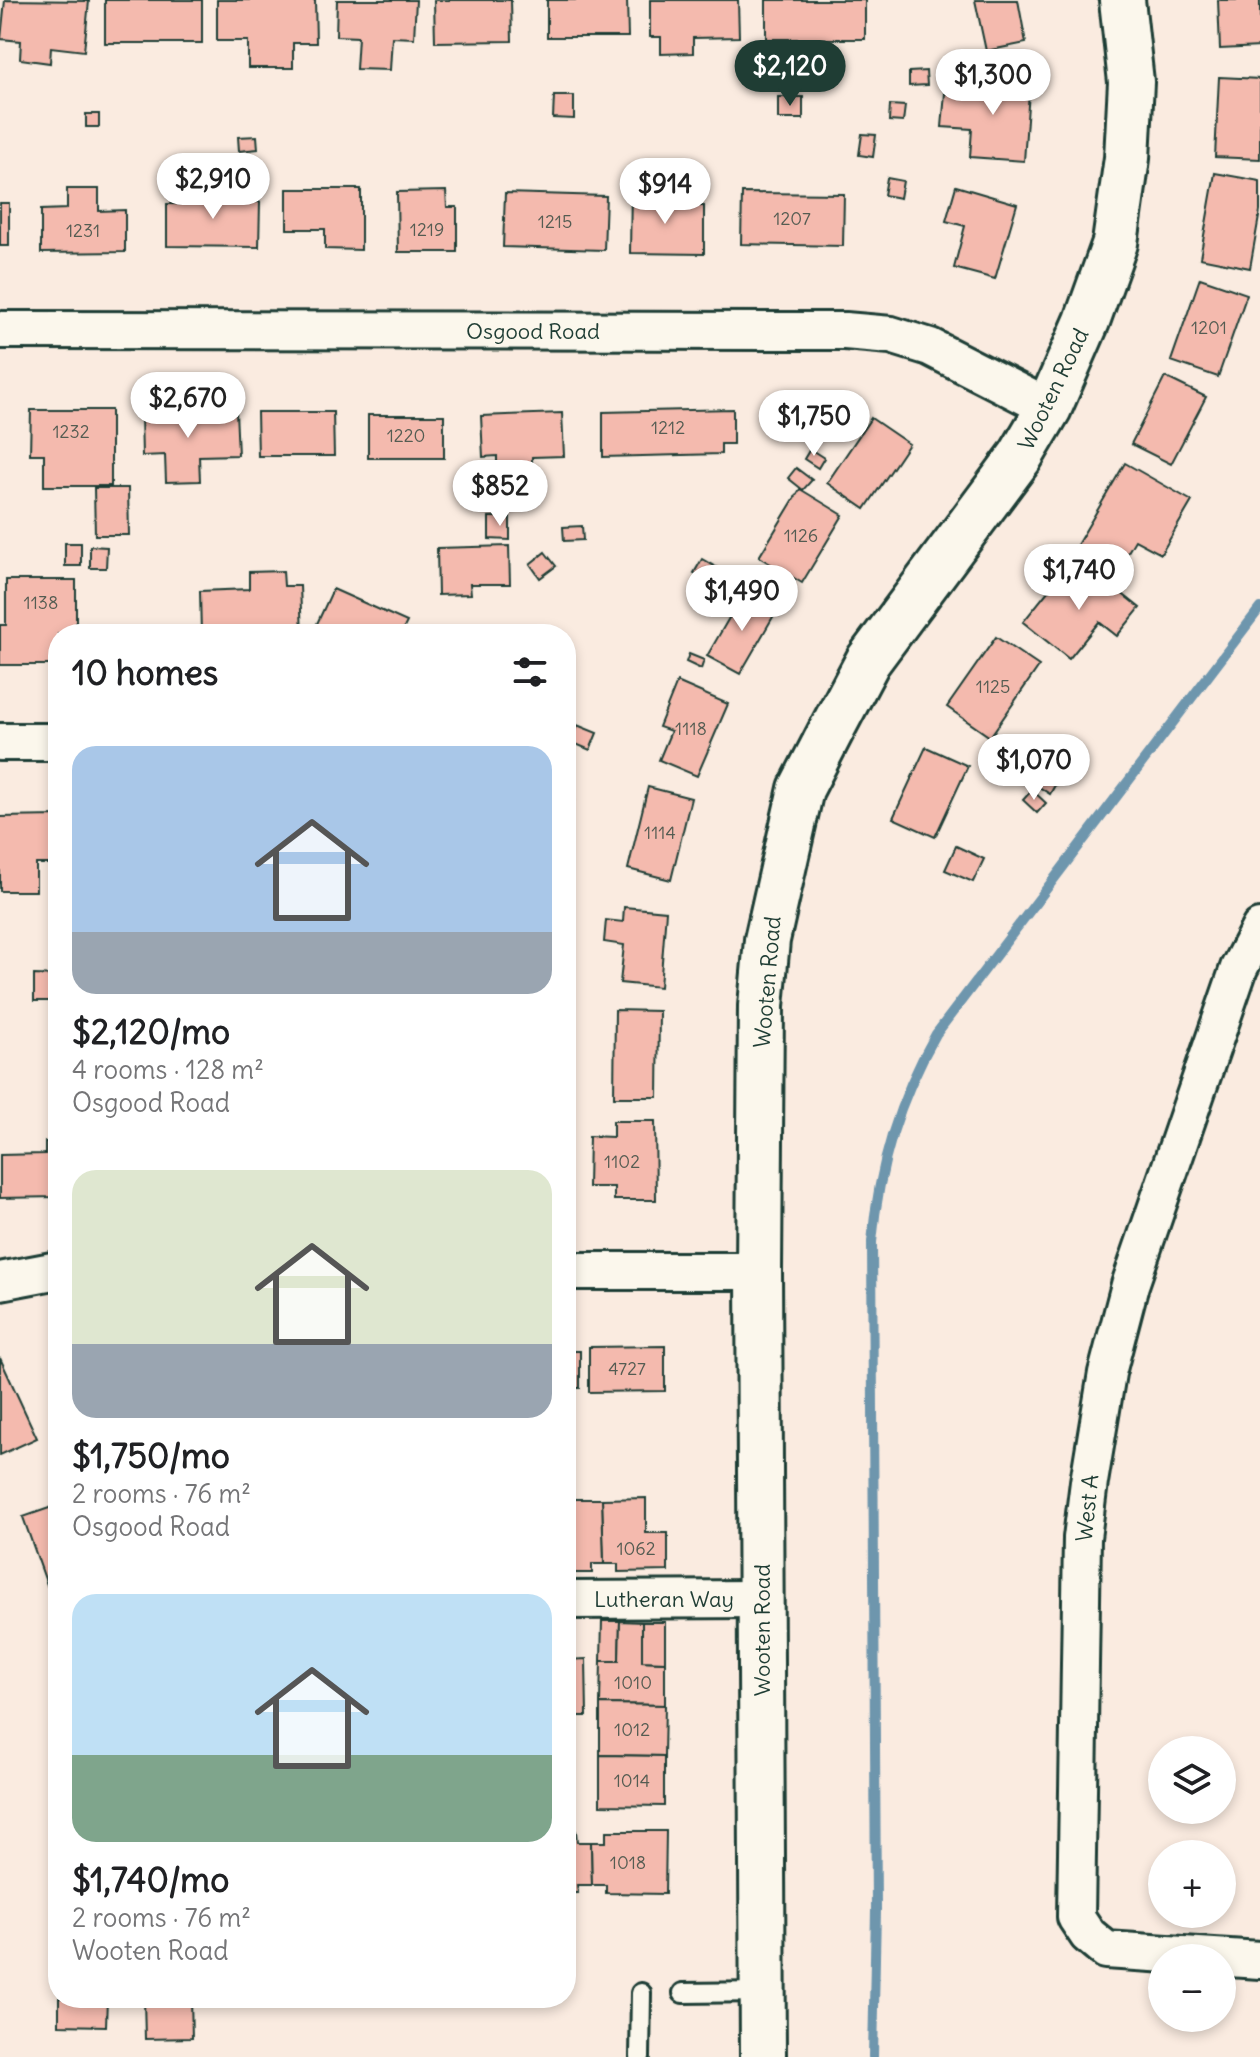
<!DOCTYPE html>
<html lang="en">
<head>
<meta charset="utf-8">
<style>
	body { margin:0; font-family:Delius,sans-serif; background:#f2f2f2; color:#202124; height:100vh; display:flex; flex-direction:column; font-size:30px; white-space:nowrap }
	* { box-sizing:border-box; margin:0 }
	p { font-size:26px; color:#757577 }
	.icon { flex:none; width:44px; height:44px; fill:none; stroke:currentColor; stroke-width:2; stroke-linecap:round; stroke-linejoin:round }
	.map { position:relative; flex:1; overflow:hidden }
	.panel { position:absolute; left:48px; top:624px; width:528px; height:1384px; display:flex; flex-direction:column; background:#fff; border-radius:32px; box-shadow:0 4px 12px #0003 }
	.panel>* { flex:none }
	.controls { position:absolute; left:1148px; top:1736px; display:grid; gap:16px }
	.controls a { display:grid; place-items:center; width:88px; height:88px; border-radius:50%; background:#fff; box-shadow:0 4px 12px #0003; font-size:40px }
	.price { position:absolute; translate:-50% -68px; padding:0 18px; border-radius:28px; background:#fff; color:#222; font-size:26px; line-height:52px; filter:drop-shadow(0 2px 4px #0008) }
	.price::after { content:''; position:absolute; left:50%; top:48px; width:24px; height:18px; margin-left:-12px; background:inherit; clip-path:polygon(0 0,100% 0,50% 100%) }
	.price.active { background:#1f3d34; color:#fff }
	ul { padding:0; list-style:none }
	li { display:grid; align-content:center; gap:16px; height:424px; padding:0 24px }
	li span { display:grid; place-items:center; height:248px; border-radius:24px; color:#555 }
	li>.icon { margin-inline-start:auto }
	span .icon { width:144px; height:144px; fill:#fffc; stroke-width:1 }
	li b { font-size:34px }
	h2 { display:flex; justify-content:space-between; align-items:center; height:96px; padding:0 24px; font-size:34px }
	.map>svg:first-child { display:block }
</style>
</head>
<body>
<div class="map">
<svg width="1260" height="2057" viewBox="0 0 1260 2057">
	<rect width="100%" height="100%" fill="#faebe0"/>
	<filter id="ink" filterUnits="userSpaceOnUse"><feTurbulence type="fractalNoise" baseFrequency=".0125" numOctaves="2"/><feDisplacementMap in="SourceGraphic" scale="16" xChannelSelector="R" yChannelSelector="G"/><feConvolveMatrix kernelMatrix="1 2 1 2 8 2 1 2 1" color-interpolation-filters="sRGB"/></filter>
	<g filter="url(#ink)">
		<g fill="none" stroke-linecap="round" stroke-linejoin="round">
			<path stroke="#6e96ad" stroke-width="10" d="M 873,2057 L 876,1910 L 872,1242 C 879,1165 898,1101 936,1034 L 1260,608"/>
		</g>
		<g fill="#f4baae" stroke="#1f3d34" stroke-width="2">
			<path d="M 5,0 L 89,1 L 84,51 L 51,47 L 50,63 L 20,59 L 21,41 L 1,39 Z"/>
			<rect x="105" y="0" width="97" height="43"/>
			<path d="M 217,0 L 315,0 L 316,43 L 293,43 L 293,68 L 248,68 L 248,41 L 217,41 Z"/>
			<path d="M 337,0 L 416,0 L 414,38 L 392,37 L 390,70 L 356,69 L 358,37 L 336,36 Z"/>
			<path d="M 434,0 L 511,0 L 512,41 L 435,42 Z"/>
			<path d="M 547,0 L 627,0 L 628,37 L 547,37 Z"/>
			<path d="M 650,0 L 738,0 L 739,37 L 693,38 L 693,53 L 661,54 L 661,37 L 650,37 Z"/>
			<rect x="766" y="0" width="99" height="39"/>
			<path d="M 975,0 L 1018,0 L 1026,43 L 986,51 Z"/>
			<path d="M 1218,0 L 1260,0 L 1260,47 L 1220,49 Z"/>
			<path d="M 926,71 L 927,85 L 909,86 L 909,72 Z"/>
			<path d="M 983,74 L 1030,77 L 1024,161 L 970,157 L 972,129 L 942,127 L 945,93 L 981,96 Z"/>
			<path d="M 1219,77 L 1260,79 L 1260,159 L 1215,157 Z"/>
			<path d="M 554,96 L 574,96 L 574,119 L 553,118 Z"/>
			<rect x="778" y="97" width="25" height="22"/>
			<path d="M 890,105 L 905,106 L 903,122 L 889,121 Z"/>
			<rect x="86" y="114" width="13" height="13"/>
			<path d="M 862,134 L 876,135 L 873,157 L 859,155 Z"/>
			<path d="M 257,136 L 258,149 L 239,151 L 238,137 Z"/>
			<path d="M 1215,173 L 1260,181 L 1260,211 L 1250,268 L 1200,258 Z"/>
			<path d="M 887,178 L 903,181 L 900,198 L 884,195 Z"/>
			<path d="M 192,185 L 226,185 L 226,202 L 260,202 L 259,247 L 167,246 L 167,204 L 192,204 Z"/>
			<path d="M 956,186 L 1017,204 L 995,279 L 954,268 L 965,226 L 946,221 Z"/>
			<path d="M 67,189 L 99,189 L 99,211 L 125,210 L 125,252 L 41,253 L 41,210 L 67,209 Z"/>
			<path d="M 287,189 L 361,189 L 361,250 L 325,249 L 325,229 L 287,229 Z"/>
			<path d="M 631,189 L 660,189 L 660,206 L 704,206 L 704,254 L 630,253 Z"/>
			<path d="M 446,191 L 447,207 L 457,207 L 457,252 L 398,252 L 397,192 Z"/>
			<path d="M 505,193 L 606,196 L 604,250 L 503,247 Z"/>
			<path d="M 742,193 L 844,194 L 843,246 L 741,244 Z"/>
			<rect x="0" y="203" width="9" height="43"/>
			<path d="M 1200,278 L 1247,294 L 1218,377 L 1171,361 Z"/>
			<path d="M 1165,377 L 1206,397 L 1171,464 L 1131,444 Z"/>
			<path d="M 733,409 L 733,444 L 721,444 L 721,454 L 603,457 L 603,412 Z"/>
			<path d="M 31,410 L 111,410 L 111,486 L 44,486 L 44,454 L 30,454 Z"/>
			<path d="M 236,411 L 238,455 L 199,456 L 200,481 L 166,482 L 165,455 L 142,456 L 141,414 Z"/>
			<path d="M 257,412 L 333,412 L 334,456 L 258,456 Z"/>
			<path d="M 562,413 L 564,456 L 532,457 L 532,466 L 497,467 L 497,456 L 483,457 L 481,416 Z"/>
			<rect x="368" y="415" width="76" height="43"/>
			<path d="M 871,418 L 909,444 L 865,509 L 827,483 Z"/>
			<path d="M 810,449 L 824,458 L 818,468 L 804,459 Z"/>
			<path d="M 1125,463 L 1192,501 L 1161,554 L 1135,540 L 1118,569 L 1077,545 Z"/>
			<path d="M 796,468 L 812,480 L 803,490 L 788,478 Z"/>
			<path d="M 94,488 L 128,488 L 129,535 L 95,535 Z"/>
			<path d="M 800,489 L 843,515 L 802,583 L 759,557 Z"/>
			<path d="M 489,517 L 510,517 L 510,540 L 489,539 Z"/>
			<path d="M 582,526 L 583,540 L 564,541 L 563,527 Z"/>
			<rect x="65" y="543" width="16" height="23"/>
			<path d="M 90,546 L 107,547 L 106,568 L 90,568 Z"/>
			<path d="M 509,546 L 510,584 L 470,584 L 471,594 L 438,595 L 437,548 Z"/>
			<path d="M 545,552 L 556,566 L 540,578 L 530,564 Z"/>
			<path d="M 702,559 L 721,570 L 713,584 L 694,573 Z"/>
			<path d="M 1069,565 L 1100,589 L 1106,581 L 1140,608 L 1117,636 L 1099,622 L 1069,659 L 1023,622 Z"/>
			<path d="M 283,571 L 284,586 L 300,586 L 302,634 L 201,634 L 200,591 L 249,589 L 249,572 Z"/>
			<path d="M 6,580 L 76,580 L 76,634 L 58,634 L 58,665 L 0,665 L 0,625 L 6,625 Z"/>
			<path d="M 333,589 L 407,622 L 401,634 L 330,634 L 315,628 Z"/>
			<path d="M 744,592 L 777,610 L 740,674 L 707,656 Z"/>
			<path d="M 177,630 L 177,634 L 98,634 L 98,631 Z"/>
			<path d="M 996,637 L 1039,666 L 990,737 L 947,707 Z"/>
			<path d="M 689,654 L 704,660 L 701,669 L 686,662 Z"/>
			<path d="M 677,682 L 728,704 L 697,776 L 659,760 L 671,731 L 659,727 Z"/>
			<path d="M 577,725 L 597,733 L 590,750 L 571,742 Z"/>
			<path d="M 926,747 L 968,766 L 935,837 L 893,818 Z"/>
			<path d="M 1037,765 L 1059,778 L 1050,794 L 1028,780 Z"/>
			<path d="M 648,787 L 691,798 L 671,880 L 628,869 Z"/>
			<path d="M 1032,790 L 1046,803 L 1037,813 L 1023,800 Z"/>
			<path d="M 566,799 L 574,801 L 568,823 L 566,822 Z"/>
			<path d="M 58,816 L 58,864 L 36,864 L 36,891 L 0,891 L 0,817 Z"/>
			<path d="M 956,846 L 984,859 L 973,882 L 945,870 Z"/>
			<path d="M 624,907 L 666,911 L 660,987 L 620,983 L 624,945 L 604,942 L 606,920 L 623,922 Z"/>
			<path d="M 34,975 L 58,976 L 58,1001 L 34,1001 Z"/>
			<path d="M 615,1010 L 659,1011 L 658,1097 L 614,1097 Z"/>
			<path d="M 613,1121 L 655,1121 L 656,1200 L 614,1200 L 614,1187 L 588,1187 L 589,1136 L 613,1137 Z"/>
			<path d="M 45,1142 L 58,1142 L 58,1197 L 0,1198 L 0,1155 L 45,1154 Z"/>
			<path d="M 665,1346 L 665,1391 L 589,1392 L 589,1347 Z"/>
			<rect x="566" y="1351" width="14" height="37"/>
			<path d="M 0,1358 L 37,1438 L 0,1455 Z"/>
			<rect x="566" y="1461" width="6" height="10"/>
			<path d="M 646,1498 L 646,1533 L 668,1533 L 668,1571 L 618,1572 L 618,1564 L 604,1564 L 602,1499 Z"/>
			<path d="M 566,1499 L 602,1499 L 604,1564 L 592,1564 L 592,1573 L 566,1573 Z"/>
			<path d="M 58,1505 L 58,1594 L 51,1596 L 23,1517 Z"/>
			<path d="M 602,1621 L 620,1621 L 619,1661 L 601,1661 Z"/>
			<path d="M 620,1621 L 642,1622 L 642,1661 L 665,1662 L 665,1705 L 600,1704 L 601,1661 L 619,1661 Z"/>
			<path d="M 642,1622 L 665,1622 L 665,1662 L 642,1661 Z"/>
			<path d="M 586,1659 L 587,1716 L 566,1716 L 566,1660 Z"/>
			<path d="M 600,1704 L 665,1705 L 664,1756 L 600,1755 Z"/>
			<rect x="566" y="1753" width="8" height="49"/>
			<path d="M 600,1755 L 664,1756 L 664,1806 L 600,1805 Z"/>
			<path d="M 566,1831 L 576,1831 L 577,1842 L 591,1842 L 592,1885 L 577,1885 L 578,1893 L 566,1893 Z"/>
			<path d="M 606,1831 L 666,1831 L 665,1894 L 606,1893 L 606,1885 L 592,1885 L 591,1842 L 606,1842 Z"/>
			<path d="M 59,1998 L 107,1998 L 106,2026 L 59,2025 Z"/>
			<path d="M 144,1998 L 191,1998 L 192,2038 L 145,2039 Z"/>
		</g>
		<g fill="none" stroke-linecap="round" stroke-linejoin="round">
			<g stroke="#1f3d34" stroke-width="24">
				<g id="lane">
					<path d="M 683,1993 L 763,1992"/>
					<path d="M 640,2057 L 641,1993"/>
				</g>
			</g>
			<g stroke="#1f3d34" stroke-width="42">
				<g id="street">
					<path d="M 0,330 L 845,331 L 891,335 L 930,347 L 1049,408"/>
					<path d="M 0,742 L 58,742"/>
					<path d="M 1260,928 L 1239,968 L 1130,1285 L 1107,1373 L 1089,1482 L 1082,1538 L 1076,1917 L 1088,1935 L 1106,1950 L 1260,1960"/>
					<path d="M 566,1271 L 759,1271"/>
					<path d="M 0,1281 L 58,1270"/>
					<path d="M 566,1600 L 762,1599"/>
				</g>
			</g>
			<g stroke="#1f3d34" stroke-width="50">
				<path id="secondary" d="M 763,2057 L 759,1271 L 761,1006 L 767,940 L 801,789 L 834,725 L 868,661 L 1020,457 L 1049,408 L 1087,321 L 1115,243 L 1127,158 L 1131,82 L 1122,0"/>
			</g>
			<use href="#lane" stroke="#fbf7ec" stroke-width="18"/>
			<use href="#street" stroke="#fbf7ec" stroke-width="36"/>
			<use href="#secondary" stroke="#fbf7ec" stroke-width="44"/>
		</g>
	</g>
	<g text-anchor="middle" stroke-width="6" stroke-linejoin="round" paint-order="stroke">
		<g font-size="18" fill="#545c52">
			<text x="792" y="225">1207</text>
			<text x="555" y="228">1215</text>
			<text x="427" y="236">1219</text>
			<text x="83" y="237">1231</text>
			<text x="1209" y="334">1201</text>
			<text x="668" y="434">1212</text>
			<text x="71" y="438">1232</text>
			<text x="406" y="442">1220</text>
			<text x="801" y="542">1126</text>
			<text x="41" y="609">1138</text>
			<text x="993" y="693">1125</text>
			<text x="691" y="735">1118</text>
			<text x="660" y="839">1114</text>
			<text x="622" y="1168">1102</text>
			<text x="627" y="1375">4727</text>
			<text x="636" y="1555">1062</text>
			<text x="633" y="1689">1010</text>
			<text x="632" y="1736">1012</text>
			<text x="632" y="1787">1014</text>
			<text x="628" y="1869">1018</text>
		</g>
		<g font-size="22" fill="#1f3d34" stroke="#fbf7ec">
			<text x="533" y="339">Osgood Road</text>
			<text transform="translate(1053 389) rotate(-64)" y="8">Wooten Road</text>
			<text transform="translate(767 982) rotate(-85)" y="8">Wooten Road</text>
			<text transform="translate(1087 1508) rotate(-84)" y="8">West A</text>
			<text x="664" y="1607">Lutheran Way</text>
			<text transform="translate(762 1630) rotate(-90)" y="8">Wooten Road</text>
		</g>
	</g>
</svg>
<div class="controls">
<a><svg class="icon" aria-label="layers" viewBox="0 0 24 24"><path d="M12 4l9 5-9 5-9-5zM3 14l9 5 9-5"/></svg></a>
<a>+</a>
<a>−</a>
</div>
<b class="price active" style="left:790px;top:108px">$2,120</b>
<b class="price" style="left:993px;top:117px">$1,300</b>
<b class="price" style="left:213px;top:221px">$2,910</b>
<b class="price" style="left:665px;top:226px">$914</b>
<b class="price" style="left:188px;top:440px">$2,670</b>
<b class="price" style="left:814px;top:458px">$1,750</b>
<b class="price" style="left:500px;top:528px">$852</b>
<b class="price" style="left:1079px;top:612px">$1,740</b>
<b class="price" style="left:742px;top:633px">$1,490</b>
<b class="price" style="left:1034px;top:802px">$1,070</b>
<section class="panel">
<h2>10 homes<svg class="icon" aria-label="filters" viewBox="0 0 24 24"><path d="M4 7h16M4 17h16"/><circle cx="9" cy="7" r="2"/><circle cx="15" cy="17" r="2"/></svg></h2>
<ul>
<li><span style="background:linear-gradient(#a9c7e8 75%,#9aa5b1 0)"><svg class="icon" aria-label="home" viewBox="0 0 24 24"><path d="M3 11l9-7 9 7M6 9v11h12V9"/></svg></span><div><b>$2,120/mo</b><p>4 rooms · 128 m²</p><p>Osgood Road</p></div></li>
<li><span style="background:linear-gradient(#dfe7d0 70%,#9aa5b1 0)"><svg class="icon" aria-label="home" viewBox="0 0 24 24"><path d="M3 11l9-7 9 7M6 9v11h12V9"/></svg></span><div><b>$1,750/mo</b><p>2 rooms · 76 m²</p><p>Osgood Road</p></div></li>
<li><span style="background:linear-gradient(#bfe0f5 65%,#7fa58c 0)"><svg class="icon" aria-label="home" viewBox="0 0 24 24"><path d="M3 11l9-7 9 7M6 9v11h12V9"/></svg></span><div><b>$1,740/mo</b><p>2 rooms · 76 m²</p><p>Wooten Road</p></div></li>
</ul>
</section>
</div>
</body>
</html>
